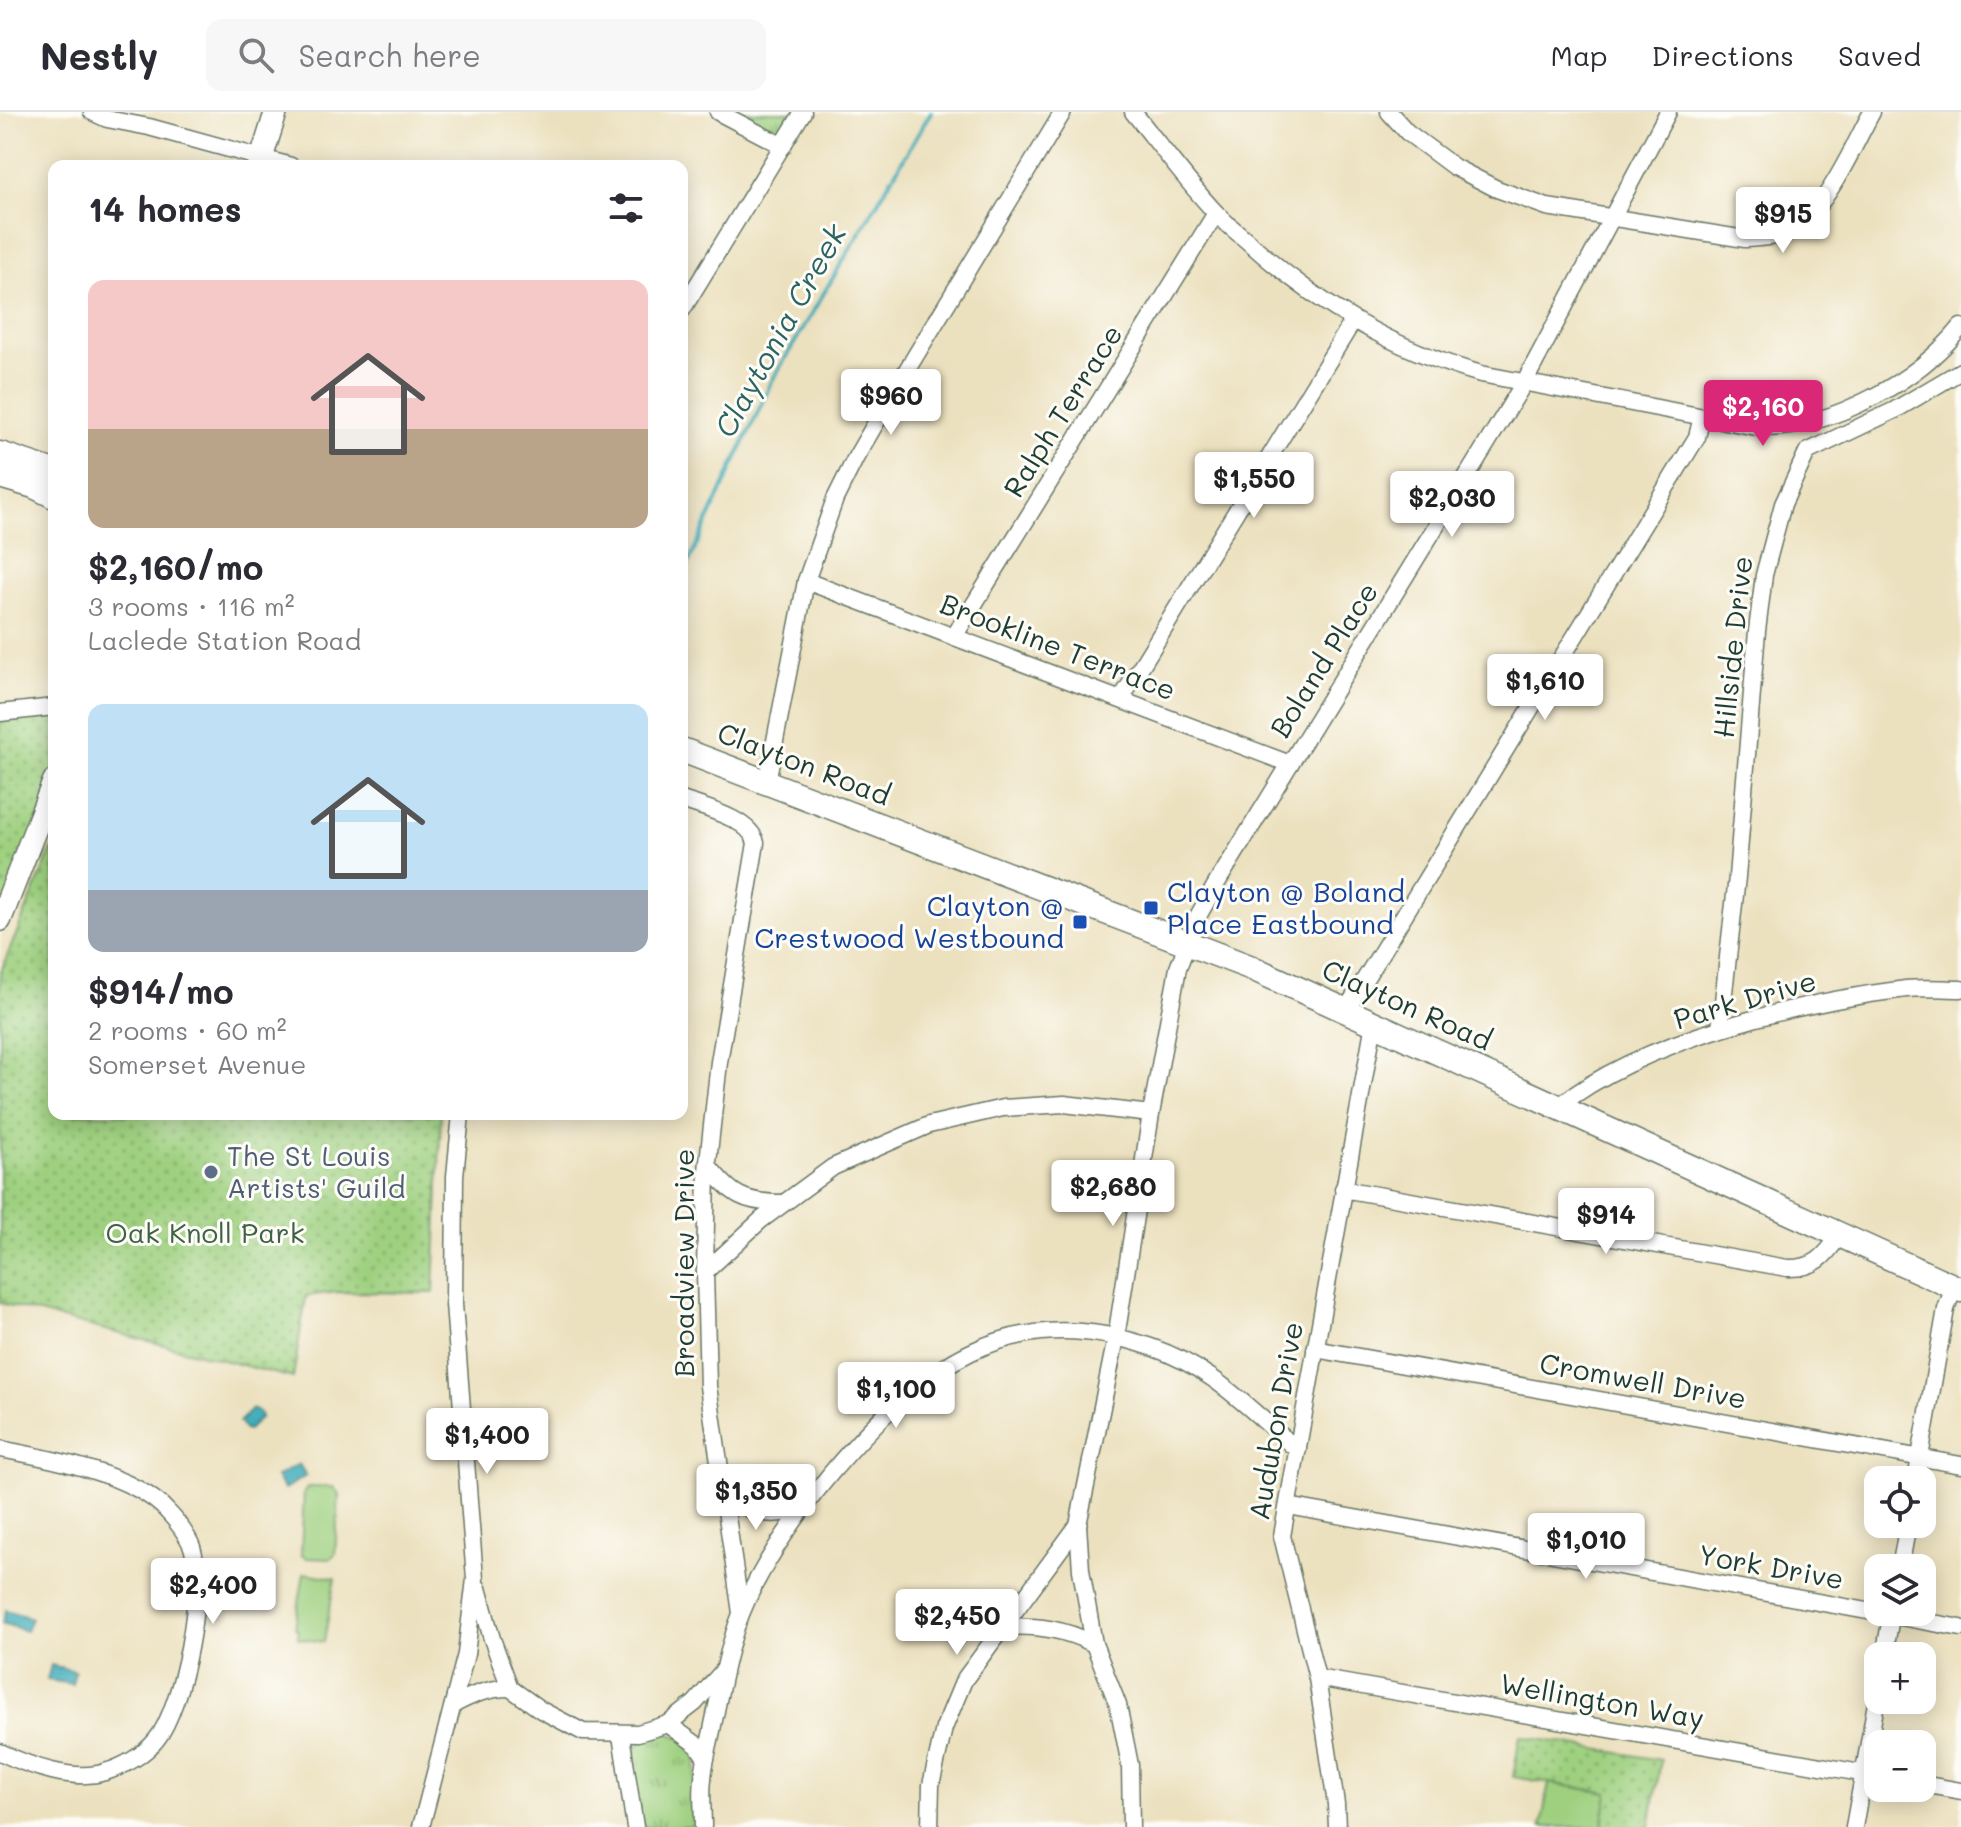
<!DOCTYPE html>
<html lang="en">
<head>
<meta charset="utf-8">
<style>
	body { margin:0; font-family:Mali,sans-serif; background:#f7f7f7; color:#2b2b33; height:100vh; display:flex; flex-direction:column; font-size:30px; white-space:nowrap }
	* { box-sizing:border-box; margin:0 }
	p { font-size:26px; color:#7c7c81 }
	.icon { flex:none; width:44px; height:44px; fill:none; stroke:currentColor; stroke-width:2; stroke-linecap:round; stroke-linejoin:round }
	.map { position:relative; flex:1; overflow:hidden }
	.sheet { position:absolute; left:48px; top:48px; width:640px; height:960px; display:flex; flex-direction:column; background:#fff; border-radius:16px; box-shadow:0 4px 20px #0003 }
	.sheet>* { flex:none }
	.buttons { position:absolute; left:1864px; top:1354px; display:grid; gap:16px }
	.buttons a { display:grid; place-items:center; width:72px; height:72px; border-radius:16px; background:#fff; box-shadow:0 4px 20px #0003; font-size:40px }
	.price { position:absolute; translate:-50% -68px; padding:0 18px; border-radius:8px; background:#fff; color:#222; font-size:26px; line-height:52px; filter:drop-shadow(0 2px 4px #0008) }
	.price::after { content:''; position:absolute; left:50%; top:48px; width:24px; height:18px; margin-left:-12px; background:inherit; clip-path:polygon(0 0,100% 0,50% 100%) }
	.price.active { background:#db2777; color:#fff }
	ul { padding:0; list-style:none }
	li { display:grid; align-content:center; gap:16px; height:424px; padding:0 40px }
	li span { display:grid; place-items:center; height:248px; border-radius:16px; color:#555 }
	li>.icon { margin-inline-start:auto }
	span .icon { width:144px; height:144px; fill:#fffc; stroke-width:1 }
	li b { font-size:34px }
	h2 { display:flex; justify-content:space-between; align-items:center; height:96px; padding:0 40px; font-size:34px }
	header { display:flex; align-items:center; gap:48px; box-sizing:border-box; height:112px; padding:0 40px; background:#fff; border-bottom:2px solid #e1e1e2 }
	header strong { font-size:38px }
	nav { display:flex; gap:44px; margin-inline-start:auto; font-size:28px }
	.search { width:560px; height:72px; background:#f7f7f7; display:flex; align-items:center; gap:20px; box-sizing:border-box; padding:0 28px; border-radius:16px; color:#7c7c81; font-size:30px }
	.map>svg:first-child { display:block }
</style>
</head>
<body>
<header>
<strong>Nestly</strong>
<div class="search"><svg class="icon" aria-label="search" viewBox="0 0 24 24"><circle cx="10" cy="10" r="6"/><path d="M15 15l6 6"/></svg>Search here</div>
<nav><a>Map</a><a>Directions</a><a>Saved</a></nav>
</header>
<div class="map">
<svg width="1961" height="1715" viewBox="0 0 1961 1715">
	<defs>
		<pattern id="grass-tufts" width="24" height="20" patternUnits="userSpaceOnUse" patternTransform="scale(2)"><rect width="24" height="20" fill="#9ed07f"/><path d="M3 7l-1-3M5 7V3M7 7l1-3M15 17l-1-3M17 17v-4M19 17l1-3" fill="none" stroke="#80aa69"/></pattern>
		<pattern id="park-dots" width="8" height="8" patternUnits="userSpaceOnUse" patternTransform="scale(2)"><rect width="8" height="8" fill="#9ed07f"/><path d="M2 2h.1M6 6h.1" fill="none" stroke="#80aa69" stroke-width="1.8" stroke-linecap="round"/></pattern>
	</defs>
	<rect width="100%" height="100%" fill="#fdfcf7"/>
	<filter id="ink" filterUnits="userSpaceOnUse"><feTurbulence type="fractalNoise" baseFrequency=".0125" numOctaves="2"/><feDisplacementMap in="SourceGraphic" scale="16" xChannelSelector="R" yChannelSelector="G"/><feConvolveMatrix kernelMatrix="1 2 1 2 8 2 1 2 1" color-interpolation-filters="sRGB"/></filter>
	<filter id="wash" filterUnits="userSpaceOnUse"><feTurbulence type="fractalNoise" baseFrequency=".006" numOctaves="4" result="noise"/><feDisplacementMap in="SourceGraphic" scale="32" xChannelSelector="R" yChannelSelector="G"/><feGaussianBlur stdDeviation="1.8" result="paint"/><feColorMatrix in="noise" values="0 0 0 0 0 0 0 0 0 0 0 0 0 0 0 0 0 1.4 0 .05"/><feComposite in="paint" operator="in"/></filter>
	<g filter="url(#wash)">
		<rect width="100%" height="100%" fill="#ece1bf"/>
		<g fill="url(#grass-tufts)" stroke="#5e865a" stroke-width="2">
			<path d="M 735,0 L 791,0 L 782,18 L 778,20 Z"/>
			<path d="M 664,1621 C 679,1622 692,1633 696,1646 L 692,1715 L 643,1715 C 638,1690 618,1643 646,1626 C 651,1624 659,1623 664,1621 Z"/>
		</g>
		<g fill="url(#park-dots)" stroke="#5e865a" stroke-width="2">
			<path d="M 54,595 L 54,669 L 0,808 L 0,601 Z"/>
			<path d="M 54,732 L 54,1002 L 441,1002 L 434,1181 L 337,1180 L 306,1184 L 293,1266 L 0,1191 L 0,861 Z"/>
			<path d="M 1520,1624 L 1661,1648 L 1650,1715 L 1602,1715 L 1608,1681 L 1513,1665 Z"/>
		</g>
		<g fill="#9ed07f" stroke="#5e865a" stroke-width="2">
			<path d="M 309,1375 L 333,1375 L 339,1382 L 335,1442 L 330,1447 L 305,1446 L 301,1442 L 304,1380 Z"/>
			<path d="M 304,1461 L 335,1466 L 324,1530 L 298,1526 L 298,1518 L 295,1516 Z"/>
			<path d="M 1549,1671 L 1608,1681 L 1602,1715 L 1541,1715 Z"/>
		</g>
		<g fill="#3dacb9" stroke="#2e7476" stroke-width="2">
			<path d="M 252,1297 L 259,1300 L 261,1305 L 248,1318 L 244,1317 L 239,1310 Z"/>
			<path d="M 299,1352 L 306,1364 L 284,1377 L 276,1365 Z"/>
			<path d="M 6,1498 L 31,1506 L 26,1519 L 2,1511 Z"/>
			<path d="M 51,1553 L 75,1559 L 72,1572 L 47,1568 Z"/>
		</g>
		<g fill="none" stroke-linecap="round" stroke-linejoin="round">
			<path stroke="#3dacb9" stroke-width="4" d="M 682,465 L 773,267 L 931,0"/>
		</g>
	</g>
	<g filter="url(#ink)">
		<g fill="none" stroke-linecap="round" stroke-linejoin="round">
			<g stroke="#677665" stroke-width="19">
				<g id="minor">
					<path d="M 92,0 L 107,7 L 149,15 L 291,54"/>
					<path d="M 718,0 L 783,34"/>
					<path d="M 1133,0 C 1160,33 1186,69 1215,100 C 1226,112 1240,122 1252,133 C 1320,194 1393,237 1481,262 L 1761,316 C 1831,317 1918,269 1961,215"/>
					<path d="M 1389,0 L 1407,20 L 1454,55 L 1497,77 L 1547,95 L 1745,127 C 1755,126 1766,126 1776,124 C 1823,112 1850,39 1872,0"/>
					<path d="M 682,198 L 803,0"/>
					<path d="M 806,469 L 1290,652"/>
					<path d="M 955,523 L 1216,101"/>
					<path d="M 1121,587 L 1353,209"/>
					<path d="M 0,601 L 54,595"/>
					<path d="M 767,670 L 806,469 L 835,387 L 856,345 L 902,266 L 1063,0"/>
					<path d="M 682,688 C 704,696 751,707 756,731 L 719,950 L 707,1059 L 705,1160 L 708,1274 L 741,1501"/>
					<path d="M 1346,898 L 1697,325 L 1702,305"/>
					<path d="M 1720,916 L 1737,765 L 1757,519 L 1764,463 L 1783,392 L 1807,340 L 1895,298 L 1961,259"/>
					<path d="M 1558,995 C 1643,927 1800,890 1906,877 C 1924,875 1943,877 1961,877"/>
					<path d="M 708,1053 C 731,1083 744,1091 782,1091"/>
					<path d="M 1343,1077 L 1787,1156 C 1814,1157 1825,1145 1839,1124"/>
					<path d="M 705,1160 L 761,1108 L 833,1055 L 929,1013 L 1003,996 L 1064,992 L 1151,1002"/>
					<path d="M 1315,1237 L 1961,1353"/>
					<path d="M 0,1337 C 48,1346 135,1362 168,1400 C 176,1408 188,1424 192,1435 C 206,1475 183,1595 156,1628 C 144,1643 123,1655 105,1660 C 74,1670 29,1654 0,1640"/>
					<path d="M 1916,1368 L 1946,1197 L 1954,1175"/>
					<path d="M 722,1375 C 744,1401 774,1410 805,1393"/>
					<path d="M 1288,1394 L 1961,1516"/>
					<path d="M 1900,1456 L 1908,1412"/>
					<path d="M 478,1476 L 492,1527 L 510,1576 L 541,1598 L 583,1620 L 638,1621 L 668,1612 L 695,1591 L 722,1560"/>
					<path d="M 1004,1515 C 1037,1513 1064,1517 1094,1532"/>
					<path d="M 1884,1544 L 1892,1500"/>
					<path d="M 1317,1566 L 1878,1664"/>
					<path d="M 453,1593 C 472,1583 488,1576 510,1576"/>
					<path d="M 668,1612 L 697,1633 L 706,1646"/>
					<path d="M 621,1623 L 635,1715"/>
					<path d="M 1922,1672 L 1961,1679"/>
					<path d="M 421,1715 L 466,1542 L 475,1467 L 454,1192 L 455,1064 L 461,1002"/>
					<path d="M 703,1715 C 703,1699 701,1683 703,1667 C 704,1649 710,1631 713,1613 C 721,1576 727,1537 741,1502 C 762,1450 797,1402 832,1360 C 920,1256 1008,1186 1151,1235 C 1215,1257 1247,1296 1298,1338"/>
					<path d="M 930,1715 L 931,1673 L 944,1616 L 964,1568 L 1078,1413"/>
					<path d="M 1131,1715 L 1130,1653 L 1118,1593 L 1094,1532 L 1081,1458 L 1078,1413 L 1116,1226 L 1151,1002 L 1178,856 L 1197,806 L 1215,774 L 1524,271 L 1668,0"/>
					<path d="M 1337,1715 L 1336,1692 L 1317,1566 L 1282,1424 L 1374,911"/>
					<path d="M 1854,1715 L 1878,1580"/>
				</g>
			</g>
			<g stroke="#677665" stroke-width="25">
				<g id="secondary">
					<path d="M 259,54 L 276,0"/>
					<path d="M 0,808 L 54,669"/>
				</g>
			</g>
			<g stroke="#677665" stroke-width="27">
				<g id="primary">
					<path d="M 0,342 L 54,360"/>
					<path d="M 0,364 L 34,374 L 54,384"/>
					<path d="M 682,638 L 1252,856 L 1961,1178"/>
				</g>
			</g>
			<use href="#minor" stroke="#fff" stroke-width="16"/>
			<use href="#secondary" stroke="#fff" stroke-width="22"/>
			<use href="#primary" stroke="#fff" stroke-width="24"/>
		</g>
	</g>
	<g fill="#1a4fb4" stroke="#fdfcf7" stroke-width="3">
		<rect x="1143" y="788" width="16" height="16" rx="4"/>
		<rect x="1072" y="802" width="16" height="16" rx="4"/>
	</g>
	<circle fill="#5c6f8a" stroke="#fdfcf7" stroke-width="3" cx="211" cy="1060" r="8"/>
	<g text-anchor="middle" stroke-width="6" stroke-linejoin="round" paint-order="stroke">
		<g font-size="28" fill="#1f3d34" stroke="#fdfcf7">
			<text transform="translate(1063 299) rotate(-58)" y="10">Ralph Terrace</text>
			<text transform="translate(1058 535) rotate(21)" y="10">Brookline Terrace</text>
			<text transform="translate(1733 535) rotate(-84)" y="10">Hillside Drive</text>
			<text transform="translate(1324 548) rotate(-58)" y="10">Boland Place</text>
			<text transform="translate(804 652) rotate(21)" y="10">Clayton Road</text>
			<text transform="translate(1745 888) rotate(-16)" y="10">Park Drive</text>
			<text transform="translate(1407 893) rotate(24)" y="10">Clayton Road</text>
			<text transform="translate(684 1151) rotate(-90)" y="10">Broadview Drive</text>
			<text transform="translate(1643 1269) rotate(10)" y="10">Cromwell Drive</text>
			<text transform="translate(1276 1309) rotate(-80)" y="10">Audubon Drive</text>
			<text transform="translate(1771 1455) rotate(10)" y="10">York Drive</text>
			<text transform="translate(1602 1589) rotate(10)" y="10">Wellington Way</text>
		</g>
		<g font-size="28" fill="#164399" stroke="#fdfcf7" text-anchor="start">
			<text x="1167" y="790">Clayton @ Boland<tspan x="1167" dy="32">Place Eastbound</tspan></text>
			<text x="1064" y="804" text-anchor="end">Clayton @<tspan x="1064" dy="32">Crestwood Westbound</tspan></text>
		</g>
		<g font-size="28" fill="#4e5e75" stroke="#fdfcf7" text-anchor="start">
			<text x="227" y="1054">The St Louis<tspan x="227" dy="32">Artists' Guild</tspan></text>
		</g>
		<g font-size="28" fill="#3f6247" stroke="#fdfcf7">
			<text x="205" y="1131">Oak Knoll Park</text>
		</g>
		<g font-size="30" font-style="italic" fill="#2a6463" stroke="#fdfcf7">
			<text transform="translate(781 219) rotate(-61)" y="10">Claytonia Creek</text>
		</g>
	</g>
</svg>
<div class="buttons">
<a><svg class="icon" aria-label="locate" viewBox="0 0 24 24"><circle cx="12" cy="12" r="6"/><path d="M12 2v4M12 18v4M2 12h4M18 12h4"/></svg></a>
<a><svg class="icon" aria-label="layers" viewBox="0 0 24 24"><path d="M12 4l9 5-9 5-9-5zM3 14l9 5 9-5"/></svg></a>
<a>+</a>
<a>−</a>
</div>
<b class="price" style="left:1783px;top:143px">$915</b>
<b class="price" style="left:891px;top:325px">$960</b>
<b class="price active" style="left:1763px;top:336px">$2,160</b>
<b class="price" style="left:1254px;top:408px">$1,550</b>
<b class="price" style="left:1452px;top:427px">$2,030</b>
<b class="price" style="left:1545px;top:610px">$1,610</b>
<b class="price" style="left:1113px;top:1116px">$2,680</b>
<b class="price" style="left:1606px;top:1144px">$914</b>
<b class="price" style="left:896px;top:1318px">$1,100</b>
<b class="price" style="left:487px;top:1364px">$1,400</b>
<b class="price" style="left:756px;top:1420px">$1,350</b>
<b class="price" style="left:1586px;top:1469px">$1,010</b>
<b class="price" style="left:213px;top:1514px">$2,400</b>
<b class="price" style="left:957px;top:1545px">$2,450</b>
<section class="sheet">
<h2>14 homes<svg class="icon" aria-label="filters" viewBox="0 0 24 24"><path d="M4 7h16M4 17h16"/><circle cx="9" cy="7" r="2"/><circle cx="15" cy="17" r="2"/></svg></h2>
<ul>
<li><span style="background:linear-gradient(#f6c9c9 60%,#b9a48a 0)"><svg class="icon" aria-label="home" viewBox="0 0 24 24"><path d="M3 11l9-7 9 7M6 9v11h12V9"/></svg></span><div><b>$2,160/mo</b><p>3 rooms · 116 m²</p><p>Laclede Station Road</p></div></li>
<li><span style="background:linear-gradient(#bfe0f5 75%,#9aa5b1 0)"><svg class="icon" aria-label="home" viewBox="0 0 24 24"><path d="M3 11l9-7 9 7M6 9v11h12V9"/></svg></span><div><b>$914/mo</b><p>2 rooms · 60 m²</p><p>Somerset Avenue</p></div></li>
</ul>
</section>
</div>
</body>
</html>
